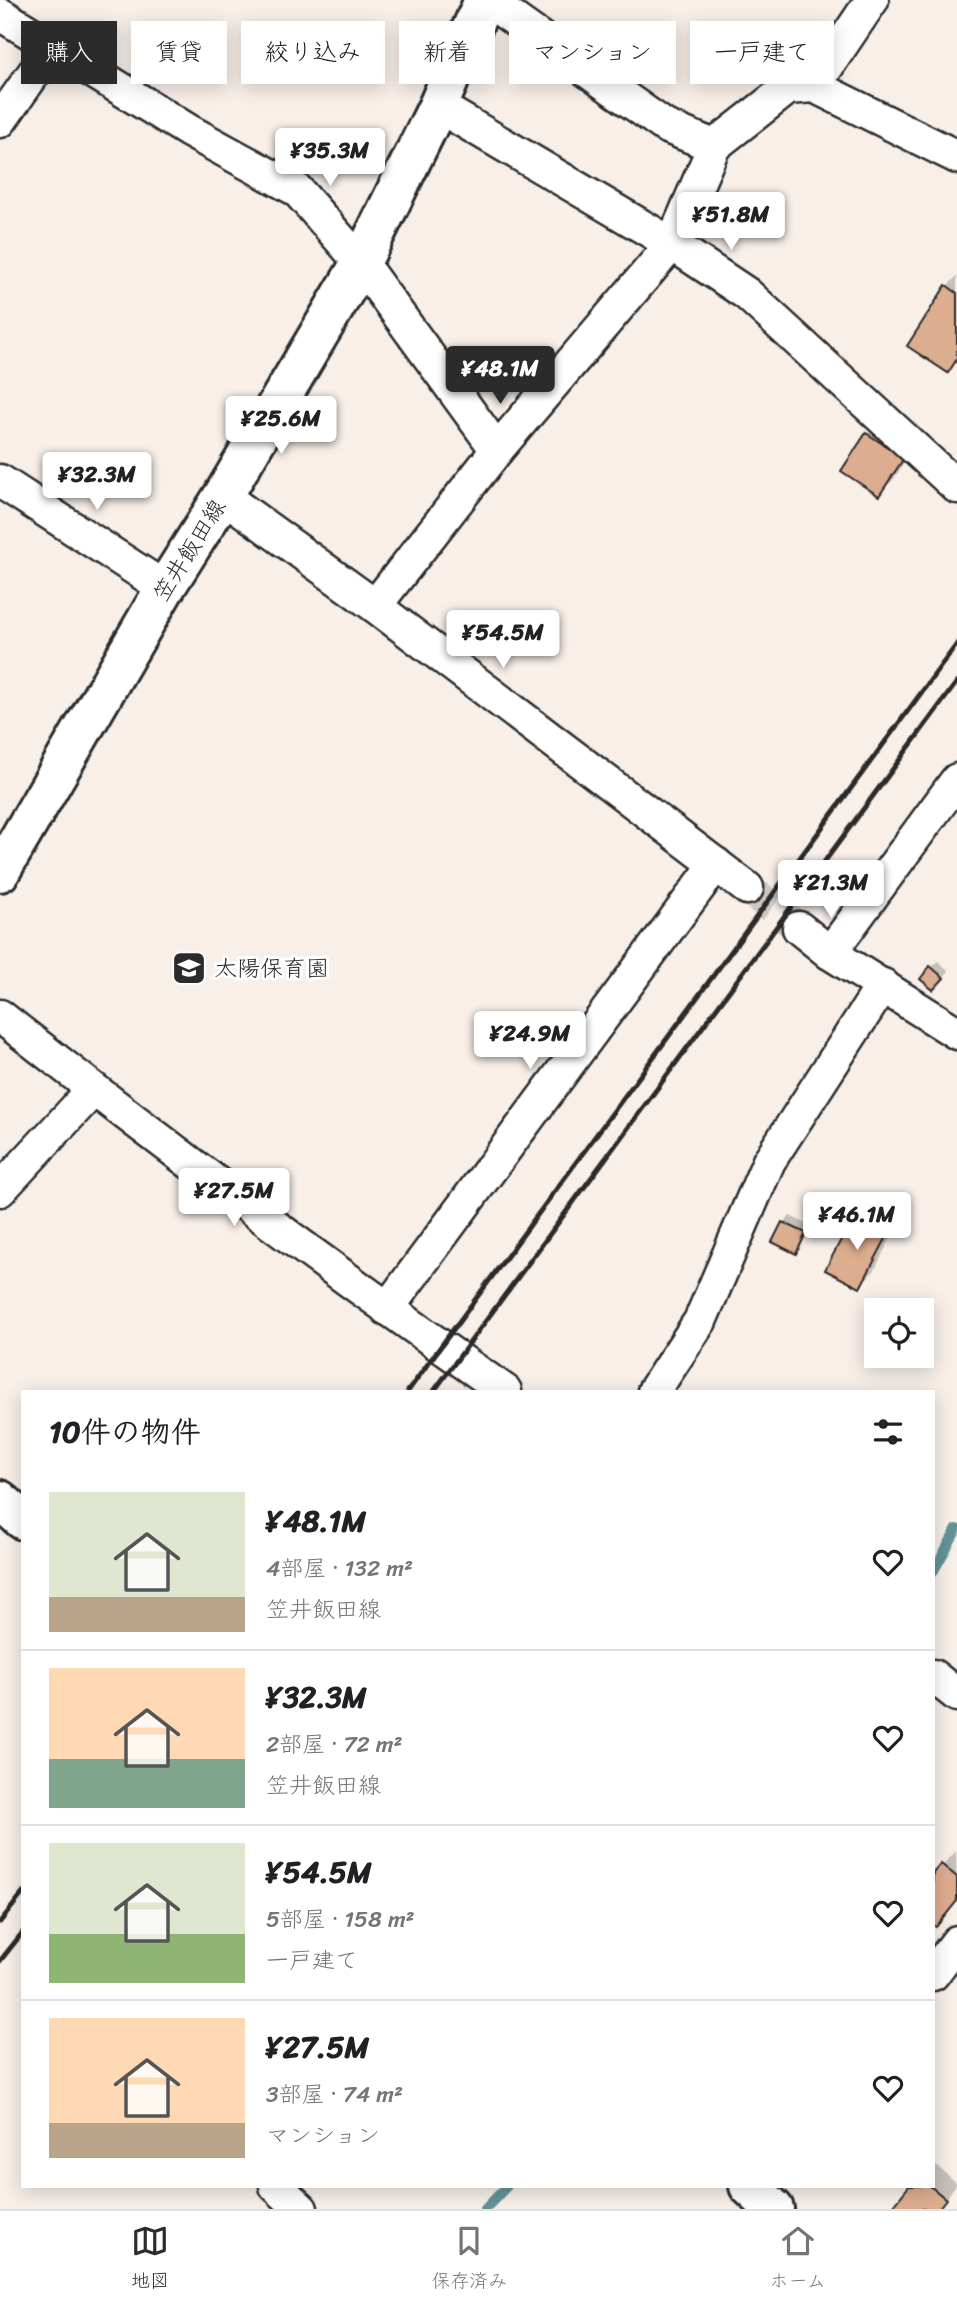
<!DOCTYPE html>
<html lang="ja">
<head>
<meta charset="utf-8">
<style>
	body { margin:0; font-family:Sriracha,"Klee One",sans-serif; background:#f2f2f2; color:#202124; height:100vh; display:flex; flex-direction:column; font-size:26px; white-space:nowrap }
	* { box-sizing:border-box; margin:0 }
	p { font-size:23px; color:#757577 }
	.icon { flex:none; width:38px; height:38px; fill:none; stroke:currentColor; stroke-width:2; stroke-linecap:round; stroke-linejoin:round }
	.map { position:relative; flex:1; overflow:hidden }
	.sheet { position:absolute; left:21px; top:1390px; width:914px; height:798px; display:flex; flex-direction:column; background:#fff; border-radius:0px; box-shadow:0 4px 18px #0003 }
	.sheet>* { flex:none }
	.hud { position:absolute; left:21px; top:21px; width:915px; height:63px; display:flex; gap:14px }
	.fabs { position:absolute; left:864px; top:1298px; display:grid; gap:14px }
	.fabs a { display:grid; place-items:center; width:70px; height:70px; border-radius:0px; background:#fff; box-shadow:0 4px 18px #0003; font-size:35px }
	.price { position:absolute; translate:-50% -60px; padding:0 16px; border-radius:7px; background:#fff; color:#222; font-size:23px; line-height:46px; filter:drop-shadow(0 2px 4px #0008) }
	.price::after { content:''; position:absolute; left:50%; top:42px; width:21px; height:16px; margin-left:-10px; background:inherit; clip-path:polygon(0 0,100% 0,50% 100%) }
	.price.on { background:#2b2b2b; color:#fff }
	ul { padding:0; list-style:none }
	li { display:flex; align-items:center; gap:21px; height:175px; padding:0 28px }
	li+li { border-top:2px solid #e0e0e0 }
	li span { display:grid; place-items:center; flex:none; width:196px; height:140px; border-radius:0px; color:#555 }
	li>.icon { margin-inline-start:auto }
	span .icon { width:84px; height:84px; fill:#fffc; stroke-width:1 }
	li b { font-size:30px }
	h2 { display:flex; justify-content:space-between; align-items:center; height:84px; padding:0 28px; font-size:30px }
	.tag { padding:0 24px; border-radius:0px; background:#fff; box-shadow:0 4px 18px #0003; font-size:24px; line-height:63px }
	.tag.on { background:#2b2b2b; color:#fff }
	.tab-bar { display:flex; justify-content:space-around; align-items:center; height:98px; border-top:2px solid #e0e0e0; background:#fff; font-size:19px; color:#757577 }
	.tab-bar a { display:grid; justify-items:center; gap:4px }
	.tab-bar .on { color:#2b2b2b }
	.map>svg:first-child { display:block }
</style>
</head>
<body>
<div class="map">
<svg width="957" height="2209" viewBox="0 0 957 2209">
	<rect width="100%" height="100%" fill="#f8efe9"/>
	<filter id="ink" filterUnits="userSpaceOnUse"><feTurbulence type="fractalNoise" baseFrequency=".0143" numOctaves="2"/><feDisplacementMap in="SourceGraphic" scale="14" xChannelSelector="R" yChannelSelector="G"/><feConvolveMatrix kernelMatrix="1 2 1 2 8 2 1 2 1" color-interpolation-filters="sRGB"/></filter>
	<g filter="url(#ink)">
		<g fill="#0003">
			<path d="M 957,276 L 957,361 L 948,371 L 947,286 Z"/>
			<path d="M 881,420 L 917,443 L 893,480 L 879,493 L 867,434 Z"/>
			<path d="M 938,961 L 949,971 L 940,981 L 931,968 Z"/>
			<path d="M 870,1202 L 901,1218 L 874,1271 L 860,1285 L 856,1216 Z"/>
			<path d="M 790,1216 L 811,1226 L 802,1245 L 796,1252 L 783,1223 Z"/>
			<path d="M 956,1851 L 957,1902 L 936,1925 L 933,1923 L 933,1876 Z"/>
			<path d="M 933,2163 L 957,2183 L 938,2209 L 893,2209 L 912,2186 L 933,2186 Z"/>
		</g>
		<g fill="none" stroke-linecap="round" stroke-linejoin="round">
			<g stroke="#629396" stroke-width="10">
				<path d="M 933,1572 L 957,1529"/>
				<path d="M 485,2209 L 507,2186"/>
			</g>
		</g>
		<g fill="#ddad8f" stroke="#2b2b2b" stroke-width="2">
			<path d="M 946,285 L 957,293 L 957,359 L 948,373 L 907,346 Z"/>
			<path d="M 866,433 L 904,458 L 879,496 L 841,471 Z"/>
			<path d="M 930,966 L 944,978 L 933,990 L 920,979 Z"/>
			<path d="M 854,1215 L 889,1233 L 860,1288 L 825,1270 Z"/>
			<path d="M 782,1222 L 806,1233 L 796,1254 L 772,1242 Z"/>
			<path d="M 941,1864 L 957,1877 L 957,1901 L 936,1927 L 933,1925 L 933,1873 Z"/>
			<path d="M 909,2186 L 930,2186 L 946,2199 L 938,2209 L 891,2209 Z"/>
		</g>
		<g fill="none" stroke-linecap="round" stroke-linejoin="round">
			<path stroke="#cfc8c3" stroke-width="32" stroke-dasharray="32 16" stroke-linecap="butt" d="M 747,888 L 799,928"/>
			<g stroke="#2b2b2b" stroke-width="37">
				<g id="minor">
					<path d="M 487,0 L 665,126 L 714,146"/>
					<path d="M 0,14 L 189,131 L 297,190 L 361,263 L 497,450"/>
					<path d="M 814,86 L 957,157"/>
					<path d="M 438,106 L 672,244 L 747,294 L 957,487"/>
					<path d="M 0,121 L 53,46"/>
					<path d="M 0,481 L 165,588"/>
					<path d="M 223,496 L 375,606 L 747,888"/>
					<path d="M 375,606 L 497,450 L 672,244 L 714,146 L 788,88 L 814,86 L 872,0"/>
					<path d="M 799,928 L 830,953 L 957,1033"/>
					<path d="M 830,953 L 957,780"/>
					<path d="M 0,1016 C 165,1146 333,1272 505,1391"/>
					<path d="M 0,1190 L 93,1090"/>
					<path d="M 387,1309 L 716,864"/>
					<path d="M 654,1391 L 700,1321 L 769,1161 L 883,985"/>
					<path d="M 933,1676 L 957,1695"/>
					<path d="M 933,1974 L 957,1942"/>
					<path d="M 276,2186 L 301,2209"/>
				</g>
			</g>
			<g stroke="#2b2b2b" stroke-width="44">
				<g id="tertiary">
					<path d="M 0,1500 L 23,1520"/>
					<path d="M 749,2186 L 774,2209"/>
				</g>
			</g>
			<g stroke="#2b2b2b" stroke-width="44">
				<path id="secondary" d="M 0,872 L 165,588 L 223,496 L 361,263 L 438,106 L 484,0"/>
			</g>
			<use href="#minor" stroke="#fff" stroke-width="32"/>
			<use href="#tertiary" stroke="#fff" stroke-width="38"/>
			<use href="#secondary" stroke="#fff" stroke-width="38"/>
			<g stroke="#2b2b2b" stroke-width="5">
				<path d="M 408,1391 L 957,644"/>
				<path d="M 434,1391 L 957,682"/>
				<path d="M 0,1922 L 23,1893"/>
				<path d="M 0,1961 L 23,1932"/>
			</g>
		</g>
	</g>
	<defs>
		<g id="school-square" transform="scale(1.75)"><rect x="-9" y="-9" width="18" height="18" rx="4" fill="#2b2b2b" stroke="#fff"/><path d="M0-5L7-2L0 1L-7-2ZM-4 1L0 2.5L4 1V4Q0 6-4 4Z" fill="#fff"/></g>
	</defs>
	<g fill-rule="evenodd">
		<use href="#school-square" x="189" y="968"/>
	</g>
	<g text-anchor="middle" stroke-width="6" stroke-linejoin="round" paint-order="stroke">
		<g font-size="23" fill="#2b2b2b" stroke="#fff">
			<text transform="translate(189 550) rotate(-58)" y="8">笠井飯田線</text>
		</g>
		<g font-size="23" fill="#2b2b2b" stroke="#fff" text-anchor="start">
			<text x="214" y="976">太陽保育園</text>
		</g>
	</g>
</svg>
<div class="fabs">
<a><svg class="icon" aria-label="locate" viewBox="0 0 24 24"><circle cx="12" cy="12" r="6"/><path d="M12 2v4M12 18v4M2 12h4M18 12h4"/></svg></a>
</div>
<b class="price" style="left:330px;top:188px">¥35.3M</b>
<b class="price" style="left:731px;top:252px">¥51.8M</b>
<b class="price on" style="left:500px;top:406px">¥48.1M</b>
<b class="price" style="left:281px;top:456px">¥25.6M</b>
<b class="price" style="left:97px;top:512px">¥32.3M</b>
<b class="price" style="left:503px;top:670px">¥54.5M</b>
<b class="price" style="left:831px;top:920px">¥21.3M</b>
<b class="price" style="left:530px;top:1071px">¥24.9M</b>
<b class="price" style="left:234px;top:1228px">¥27.5M</b>
<b class="price" style="left:857px;top:1252px">¥46.1M</b>
<div class="hud">
<a class="tag on">購入</a>
<a class="tag">賃貸</a>
<a class="tag">絞り込み</a>
<a class="tag">新着</a>
<a class="tag">マンション</a>
<a class="tag">一戸建て</a>
</div>
<section class="sheet">
<h2>10件の物件<svg class="icon" aria-label="filters" viewBox="0 0 24 24"><path d="M4 7h16M4 17h16"/><circle cx="9" cy="7" r="2"/><circle cx="15" cy="17" r="2"/></svg></h2>
<ul>
<li><span style="background:linear-gradient(#dfe7d0 75%,#b9a48a 0)"><svg class="icon" aria-label="home" viewBox="0 0 24 24"><path d="M3 11l9-7 9 7M6 9v11h12V9"/></svg></span><div><b>¥48.1M</b><p>4部屋 · 132 m²</p><p>笠井飯田線</p></div><svg class="icon" aria-label="heart" viewBox="0 0 24 24"><path d="M12 20l-8-8c-3-5 5-10 8-4 3-6 11-1 8 4z"/></svg></li>
<li><span style="background:linear-gradient(#ffd9b3 65%,#7fa58c 0)"><svg class="icon" aria-label="home" viewBox="0 0 24 24"><path d="M3 11l9-7 9 7M6 9v11h12V9"/></svg></span><div><b>¥32.3M</b><p>2部屋 · 72 m²</p><p>笠井飯田線</p></div><svg class="icon" aria-label="heart" viewBox="0 0 24 24"><path d="M12 20l-8-8c-3-5 5-10 8-4 3-6 11-1 8 4z"/></svg></li>
<li><span style="background:linear-gradient(#dfe7d0 65%,#8fb573 0)"><svg class="icon" aria-label="home" viewBox="0 0 24 24"><path d="M3 11l9-7 9 7M6 9v11h12V9"/></svg></span><div><b>¥54.5M</b><p>5部屋 · 158 m²</p><p>一戸建て</p></div><svg class="icon" aria-label="heart" viewBox="0 0 24 24"><path d="M12 20l-8-8c-3-5 5-10 8-4 3-6 11-1 8 4z"/></svg></li>
<li><span style="background:linear-gradient(#ffd9b3 75%,#b9a48a 0)"><svg class="icon" aria-label="home" viewBox="0 0 24 24"><path d="M3 11l9-7 9 7M6 9v11h12V9"/></svg></span><div><b>¥27.5M</b><p>3部屋 · 74 m²</p><p>マンション</p></div><svg class="icon" aria-label="heart" viewBox="0 0 24 24"><path d="M12 20l-8-8c-3-5 5-10 8-4 3-6 11-1 8 4z"/></svg></li>
</ul>
</section>
</div>
<nav class="tab-bar">
<a class="on"><svg class="icon" aria-label="map" viewBox="0 0 24 24"><path d="M3 6l6-2 6 2 6-2v14l-6 2-6-2-6 2zM9 4v14M15 6v14"/></svg>地図</a>
<a><svg class="icon" aria-label="saved" viewBox="0 0 24 24"><path d="M7 4h10v16l-5-4-5 4z"/></svg>保存済み</a>
<a><svg class="icon" aria-label="home" viewBox="0 0 24 24"><path d="M3 11l9-7 9 7M6 9v11h12V9"/></svg>ホーム</a>
</nav>
</body>
</html>
